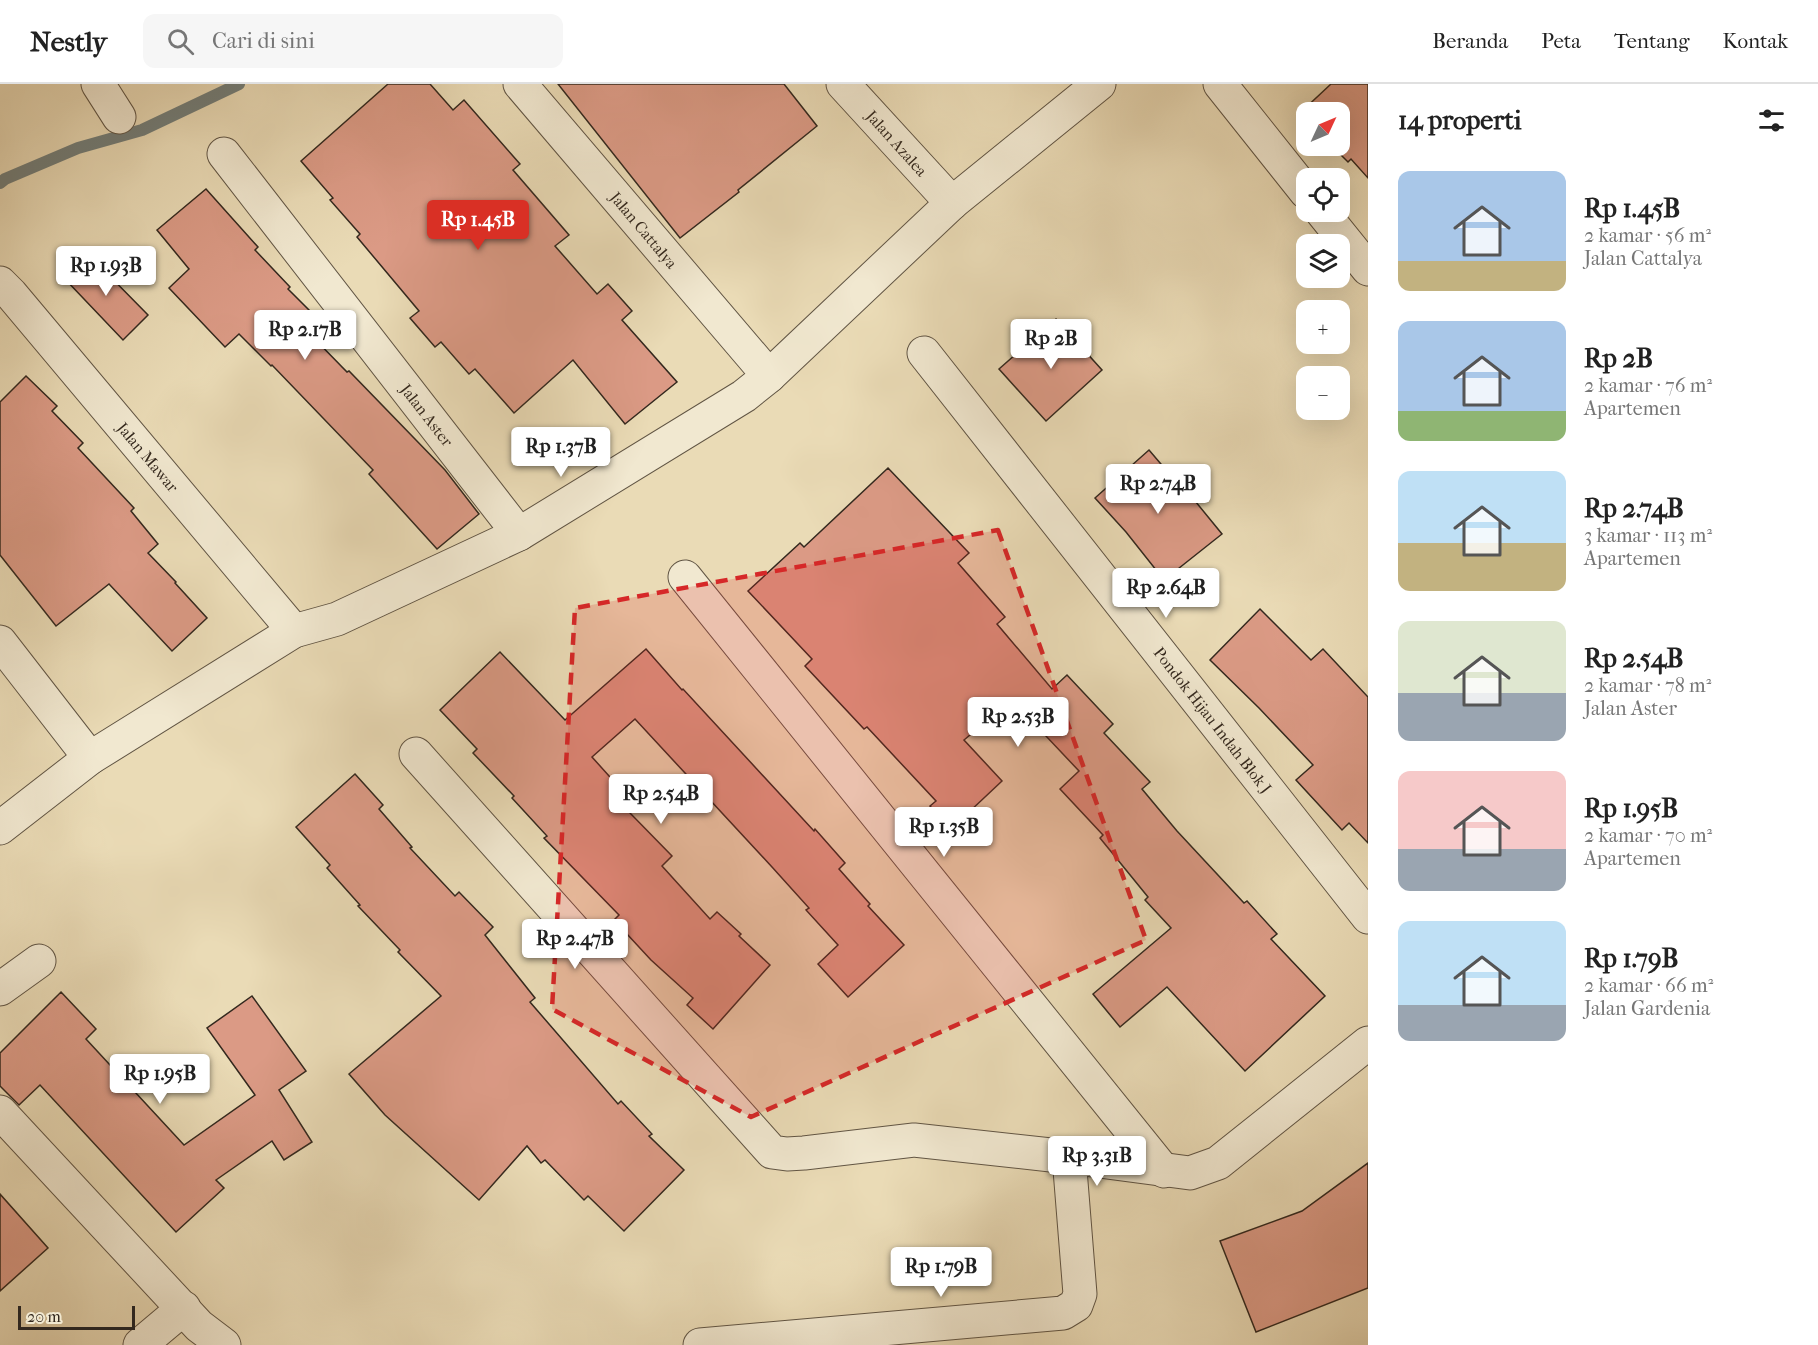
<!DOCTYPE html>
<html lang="id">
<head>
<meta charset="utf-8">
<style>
	body { margin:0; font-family:"IM FELL French Canon",serif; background:#f6f6f6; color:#222; height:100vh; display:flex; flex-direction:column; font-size:22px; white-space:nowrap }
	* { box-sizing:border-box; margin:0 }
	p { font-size:20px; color:#767676 }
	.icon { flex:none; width:33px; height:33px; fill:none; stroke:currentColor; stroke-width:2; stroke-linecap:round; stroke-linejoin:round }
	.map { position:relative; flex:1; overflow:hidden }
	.drawer { display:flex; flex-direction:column; background:#fff; width:450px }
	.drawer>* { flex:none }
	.needle { width:39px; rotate:46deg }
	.controls { position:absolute; left:1296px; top:18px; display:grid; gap:12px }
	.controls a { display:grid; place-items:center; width:54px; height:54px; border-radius:12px; background:#fff; box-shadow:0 6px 24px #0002; font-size:30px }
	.scale { position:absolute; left:18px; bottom:15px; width:117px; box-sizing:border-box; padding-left:6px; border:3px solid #33281e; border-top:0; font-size:16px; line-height:21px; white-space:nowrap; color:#33281e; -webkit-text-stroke:4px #f1e8d0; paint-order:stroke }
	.price { position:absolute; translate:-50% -51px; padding:0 14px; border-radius:6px; background:#fff; color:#222; font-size:20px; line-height:39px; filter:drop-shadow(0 2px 3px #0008) }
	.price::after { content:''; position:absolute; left:50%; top:36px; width:18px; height:14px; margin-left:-9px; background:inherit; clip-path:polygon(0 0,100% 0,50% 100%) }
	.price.selected { background:#d93025; color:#fff }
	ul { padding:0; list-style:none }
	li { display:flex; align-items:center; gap:18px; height:150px; padding:0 30px }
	li span { display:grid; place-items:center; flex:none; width:168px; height:120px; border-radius:12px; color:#555 }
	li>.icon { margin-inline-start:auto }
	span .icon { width:72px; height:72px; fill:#fffc; stroke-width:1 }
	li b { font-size:26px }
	h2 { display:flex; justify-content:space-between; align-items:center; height:72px; padding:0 30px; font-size:26px }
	header { display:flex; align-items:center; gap:36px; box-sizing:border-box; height:84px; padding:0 30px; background:#fff; border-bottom:2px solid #e0e0e0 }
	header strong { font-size:28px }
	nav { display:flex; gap:33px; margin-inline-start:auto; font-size:21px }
	.search { width:420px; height:54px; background:#f6f6f6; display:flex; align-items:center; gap:15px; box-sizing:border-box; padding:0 21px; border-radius:12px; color:#767676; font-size:22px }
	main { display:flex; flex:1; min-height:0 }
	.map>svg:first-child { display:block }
</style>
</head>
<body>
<header>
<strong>Nestly</strong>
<div class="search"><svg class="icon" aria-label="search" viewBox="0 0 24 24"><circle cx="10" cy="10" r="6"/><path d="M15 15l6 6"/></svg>Cari di sini</div>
<nav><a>Beranda</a><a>Peta</a><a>Tentang</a><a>Kontak</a></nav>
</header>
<main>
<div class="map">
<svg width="1368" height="1261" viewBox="0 0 1368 1261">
	<rect width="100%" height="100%" fill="#eadbb6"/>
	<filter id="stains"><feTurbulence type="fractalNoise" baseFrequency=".00333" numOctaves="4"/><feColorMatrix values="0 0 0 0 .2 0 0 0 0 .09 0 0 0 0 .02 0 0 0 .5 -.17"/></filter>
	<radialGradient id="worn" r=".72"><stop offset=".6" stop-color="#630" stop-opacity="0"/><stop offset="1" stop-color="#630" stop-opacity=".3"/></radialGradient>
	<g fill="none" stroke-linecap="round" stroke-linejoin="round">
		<path stroke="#727e7a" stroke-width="12" d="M 0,99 L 5,95 L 78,64 L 142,46 L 239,0"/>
	</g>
	<g fill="#db9a85" stroke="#33281e" stroke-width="1.5">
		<path d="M 388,0 L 430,0 L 453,26 L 464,16 L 520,80 L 513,86 L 569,151 L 555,162 L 597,210 L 608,200 L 632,227 L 622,236 L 677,298 L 625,340 L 573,276 L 514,329 L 475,285 L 469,290 L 441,258 L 435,263 L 410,234 L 419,227 L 357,153 L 360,150 L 330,116 L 333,114 L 301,77 Z"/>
		<path d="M 558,0 L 784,0 L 817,42 L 738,106 L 739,108 L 680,154 Z"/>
		<path d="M 1331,0 L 1368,0 L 1368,94 L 1351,75 L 1348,78 L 1332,62 L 1340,62 L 1340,28 L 1306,28 L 1306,34 L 1301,28 Z"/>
		<path d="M 206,105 L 258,163 L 255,166 L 290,203 L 288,205 L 318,235 L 306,246 L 347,288 L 349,287 L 445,386 L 479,430 L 437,465 L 369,390 L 373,386 L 272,281 L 271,282 L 239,250 L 225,263 L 169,204 L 189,185 L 157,146 Z"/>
		<path d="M 88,170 L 148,231 L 123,256 L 64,194 Z"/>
		<path d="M 1056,235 L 1102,286 L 1046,337 L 999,285 Z"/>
		<path d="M 26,292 L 57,322 L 52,327 L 83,359 L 78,364 L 134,424 L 131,427 L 158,460 L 148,469 L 176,498 L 175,499 L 207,534 L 172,567 L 109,500 L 56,542 L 0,471 L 0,318 Z"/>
		<path d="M 1149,366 L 1189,413 L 1191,412 L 1222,450 L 1164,496 L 1126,448 L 1095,414 Z"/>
		<path d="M 888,384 L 969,469 L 958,479 L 1005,533 L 997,540 L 1052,605 L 1067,591 L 1113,640 L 1104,649 L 1150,698 L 1142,705 L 1177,747 L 1244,819 L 1247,817 L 1277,850 L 1271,855 L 1325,912 L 1245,987 L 1167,903 L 1120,943 L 1093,910 L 1171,844 L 1145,816 L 1148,813 L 1100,754 L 1103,751 L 1060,705 L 1079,687 L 1012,616 L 964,656 L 1002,697 L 951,745 L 930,722 L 936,717 L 867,643 L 864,645 L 805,582 L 812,575 L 748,507 L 800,459 L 804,463 Z"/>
		<path d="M 1260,525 L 1311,576 L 1323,565 L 1368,613 L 1368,759 L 1349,739 L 1342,746 L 1296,696 L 1313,681 L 1259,624 L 1210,576 Z"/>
		<path d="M 646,565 L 682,606 L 683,605 L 814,747 L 815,745 L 845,779 L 839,785 L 870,820 L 868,822 L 904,861 L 848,913 L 818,880 L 838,861 L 806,826 L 809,824 L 772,783 L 635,635 L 592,673 L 636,722 L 630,729 L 672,772 L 662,782 L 710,835 L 717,828 L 741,850 L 739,852 L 770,881 L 713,945 L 687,921 L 693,914 L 651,876 L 614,836 L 619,831 L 544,754 L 547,752 L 512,714 L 514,712 L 473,669 L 477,665 L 440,626 L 500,568 L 565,636 Z"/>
		<path d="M 355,690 L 383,721 L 379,725 L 412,763 L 410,764 L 455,812 L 459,808 L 493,843 L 485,851 L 535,914 L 530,918 L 618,1020 L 621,1017 L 652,1050 L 649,1052 L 684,1086 L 624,1147 L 588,1112 L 584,1116 L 545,1076 L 541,1079 L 527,1062 L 479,1116 L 385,1031 L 349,990 L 441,912 L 398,868 L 400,866 L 358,822 L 360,821 L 327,784 L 330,781 L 296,743 Z"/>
		<path d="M 61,908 L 96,945 L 86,955 L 184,1061 L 255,1011 L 207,944 L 252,912 L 306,987 L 279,1006 L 312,1058 L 284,1076 L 272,1057 L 216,1096 L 224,1104 L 176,1148 L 40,1001 L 19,1021 L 0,1002 L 0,969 Z"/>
		<path d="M 1368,1079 L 1368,1204 L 1256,1248 L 1220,1157 L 1302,1127 Z"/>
		<path d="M 0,1110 L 48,1164 L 0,1207 Z"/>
	</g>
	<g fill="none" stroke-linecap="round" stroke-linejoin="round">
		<g stroke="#615544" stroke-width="35">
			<g id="minor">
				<path d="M 98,0 L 119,33"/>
				<path d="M 520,0 L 769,292"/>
				<path d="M 843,0 L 952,119"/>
				<path d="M 1220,0 L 1306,108"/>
				<path d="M 224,70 L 519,450"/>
				<path d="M 1322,128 L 1368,185"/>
				<path d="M 0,199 L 11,210 L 294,547"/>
				<path d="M 924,269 L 1368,833"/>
				<path d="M 685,493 L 1164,1087"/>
				<path d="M 0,558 L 90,674"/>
				<path d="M 416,670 L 772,1068 L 787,1070 L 804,1069 L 914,1056 L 1069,1073 L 1190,1089 L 1218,1079 L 1368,959"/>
				<path d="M 0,744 L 90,674 L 294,547 L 337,535 L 519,450 L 744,312 L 769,292 L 952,119 L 1099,0"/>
				<path d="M 0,905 L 39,877"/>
				<path d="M 0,1028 L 199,1242 L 224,1261"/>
				<path d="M 140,1261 L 184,1224"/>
				<path d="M 700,1261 L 1063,1229 L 1076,1221 L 1080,1210 L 1069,1073"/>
			</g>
		</g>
		<use href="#minor" stroke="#f1e8d0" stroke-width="33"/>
	</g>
	<path fill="#d62828" fill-opacity="0.2" stroke="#d62828" stroke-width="4.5" stroke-dasharray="12 8" stroke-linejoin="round" d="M 998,446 L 1146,856 L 751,1033 L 552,925 L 575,524 Z"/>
	<g text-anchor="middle" stroke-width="4.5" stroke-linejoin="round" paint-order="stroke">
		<g font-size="16" fill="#33281e" stroke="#f1e8d0">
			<text transform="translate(897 59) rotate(48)" y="6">Jalan Azalea</text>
			<text transform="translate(644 146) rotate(50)" y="6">Jalan Cattalya</text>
			<text transform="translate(427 331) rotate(52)" y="6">Jalan Aster</text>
			<text transform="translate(148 373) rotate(50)" y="6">Jalan Mawar</text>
			<text transform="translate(1213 636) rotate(52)" y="6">Pondok Hijau Indah Blok J</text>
		</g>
	</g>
	<rect width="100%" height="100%" filter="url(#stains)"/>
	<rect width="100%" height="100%" fill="url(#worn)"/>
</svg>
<div class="controls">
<a><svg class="needle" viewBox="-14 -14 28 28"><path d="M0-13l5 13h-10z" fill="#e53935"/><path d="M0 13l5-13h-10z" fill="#767676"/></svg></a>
<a><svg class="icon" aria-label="locate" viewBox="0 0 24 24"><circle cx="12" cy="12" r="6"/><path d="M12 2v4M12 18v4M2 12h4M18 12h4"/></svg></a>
<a><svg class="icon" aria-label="layers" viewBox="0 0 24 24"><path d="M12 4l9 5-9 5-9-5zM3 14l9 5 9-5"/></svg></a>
<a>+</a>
<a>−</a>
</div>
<div class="scale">20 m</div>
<b class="price selected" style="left:478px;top:167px">Rp 1.45B</b>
<b class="price" style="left:106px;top:213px">Rp 1.93B</b>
<b class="price" style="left:305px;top:277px">Rp 2.17B</b>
<b class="price" style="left:1051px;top:286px">Rp 2B</b>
<b class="price" style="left:561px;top:394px">Rp 1.37B</b>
<b class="price" style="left:1158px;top:431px">Rp 2.74B</b>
<b class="price" style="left:1166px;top:535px">Rp 2.64B</b>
<b class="price" style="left:1018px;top:664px">Rp 2.53B</b>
<b class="price" style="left:661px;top:741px">Rp 2.54B</b>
<b class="price" style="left:944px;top:774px">Rp 1.35B</b>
<b class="price" style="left:575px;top:886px">Rp 2.47B</b>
<b class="price" style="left:160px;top:1021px">Rp 1.95B</b>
<b class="price" style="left:1097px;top:1103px">Rp 3.31B</b>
<b class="price" style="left:941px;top:1214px">Rp 1.79B</b>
</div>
<section class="drawer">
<h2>14 properti<svg class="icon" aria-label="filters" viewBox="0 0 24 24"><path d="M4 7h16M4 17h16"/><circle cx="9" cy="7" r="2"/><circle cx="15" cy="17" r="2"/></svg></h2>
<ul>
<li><span style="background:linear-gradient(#a9c7e8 75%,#c2b280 0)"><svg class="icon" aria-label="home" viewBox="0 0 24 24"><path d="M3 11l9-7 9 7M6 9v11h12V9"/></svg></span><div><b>Rp 1.45B</b><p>2 kamar · 56 m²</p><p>Jalan Cattalya</p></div></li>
<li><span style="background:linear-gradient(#a9c7e8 75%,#8fb573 0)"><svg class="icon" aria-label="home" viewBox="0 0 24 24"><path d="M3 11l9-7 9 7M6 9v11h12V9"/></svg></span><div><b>Rp 2B</b><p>2 kamar · 76 m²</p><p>Apartemen</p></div></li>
<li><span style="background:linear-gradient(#bfe0f5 60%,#c2b280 0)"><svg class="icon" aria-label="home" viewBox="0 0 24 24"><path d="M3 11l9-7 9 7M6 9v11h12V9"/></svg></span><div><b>Rp 2.74B</b><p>3 kamar · 113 m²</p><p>Apartemen</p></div></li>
<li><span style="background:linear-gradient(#dfe7d0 60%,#9aa5b1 0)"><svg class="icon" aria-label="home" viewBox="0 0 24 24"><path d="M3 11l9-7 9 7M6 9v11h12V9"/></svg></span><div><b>Rp 2.54B</b><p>2 kamar · 78 m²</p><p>Jalan Aster</p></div></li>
<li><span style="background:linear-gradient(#f6c9c9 65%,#9aa5b1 0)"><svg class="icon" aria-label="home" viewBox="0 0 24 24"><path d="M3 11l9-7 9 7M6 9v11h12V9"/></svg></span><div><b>Rp 1.95B</b><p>2 kamar · 70 m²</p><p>Apartemen</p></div></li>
<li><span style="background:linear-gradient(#bfe0f5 70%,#9aa5b1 0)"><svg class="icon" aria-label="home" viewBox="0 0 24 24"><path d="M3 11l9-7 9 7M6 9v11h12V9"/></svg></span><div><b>Rp 1.79B</b><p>2 kamar · 66 m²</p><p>Jalan Gardenia</p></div></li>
</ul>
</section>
</main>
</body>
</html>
